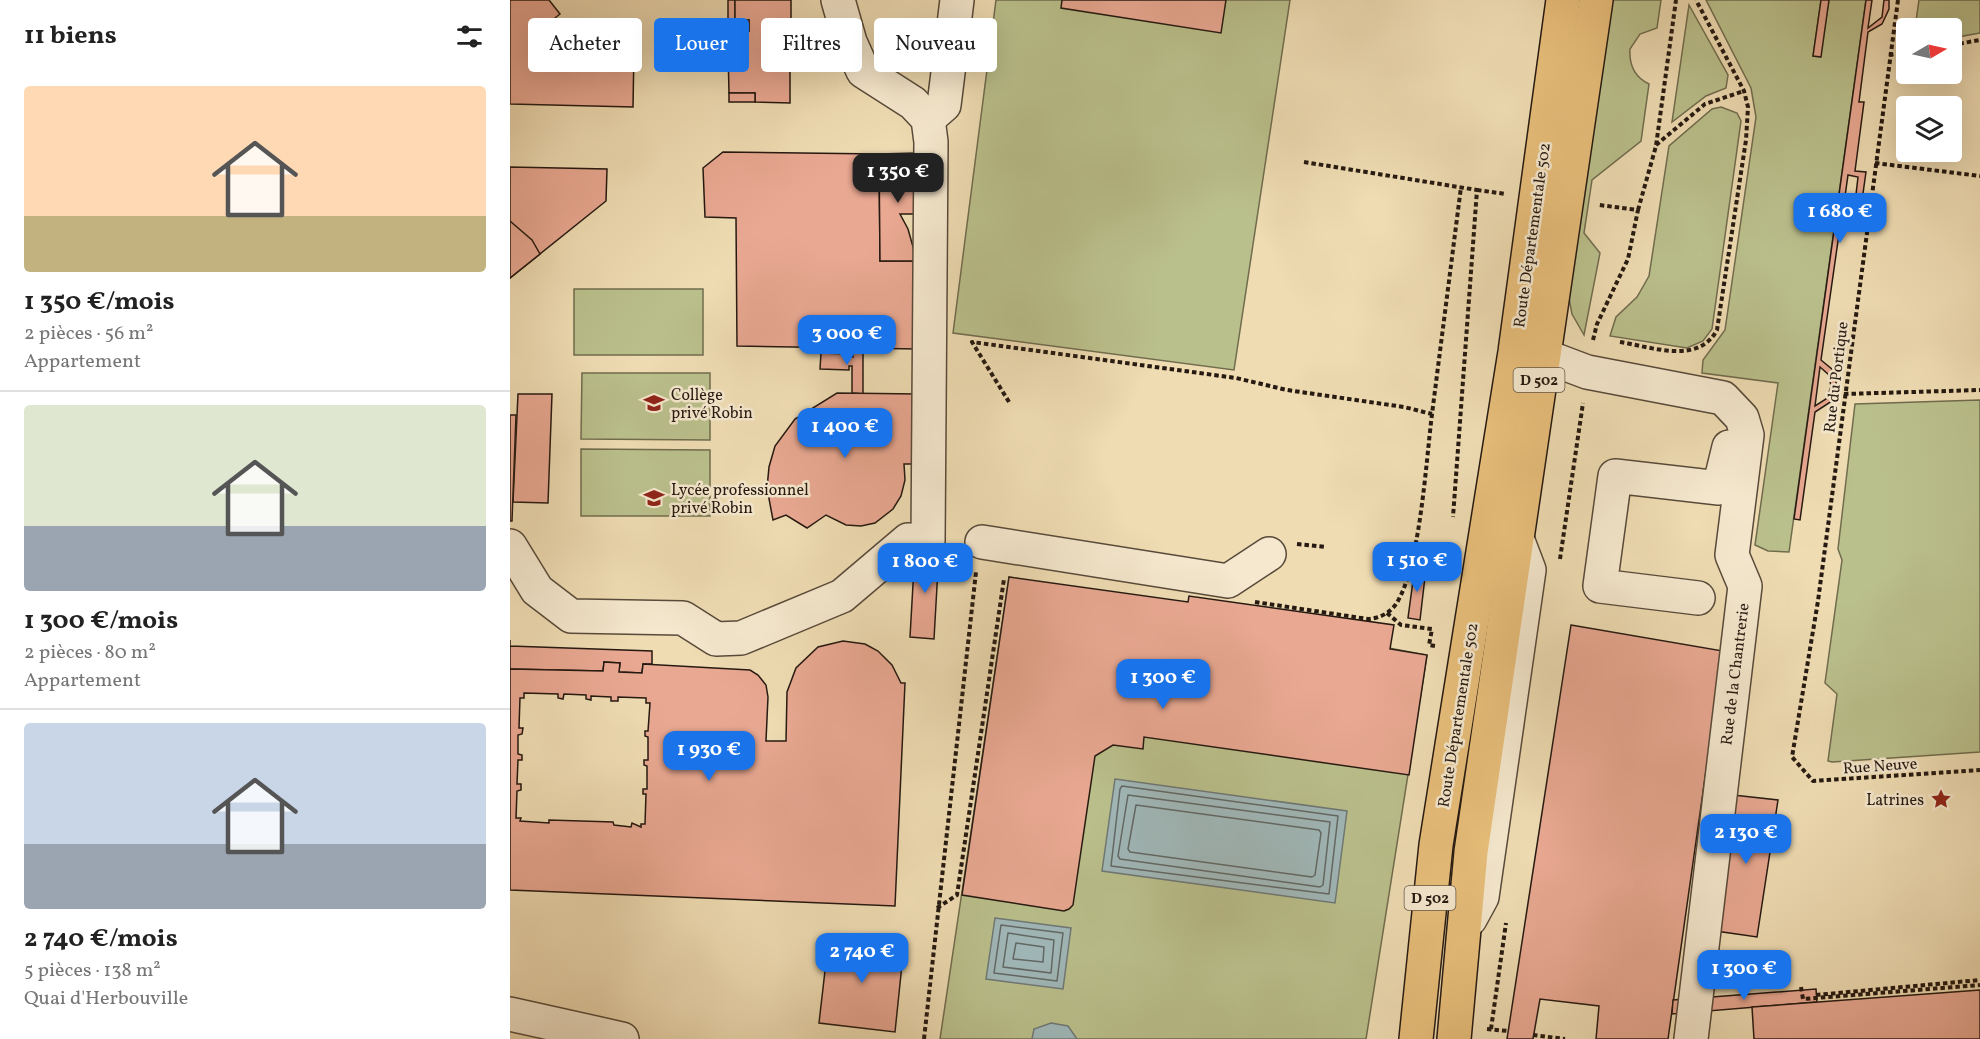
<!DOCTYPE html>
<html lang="fr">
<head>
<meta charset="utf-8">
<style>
	body { margin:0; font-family:Vollkorn,serif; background:#f6f6f6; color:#222; height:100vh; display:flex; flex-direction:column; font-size:22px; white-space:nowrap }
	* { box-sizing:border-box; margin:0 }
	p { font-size:20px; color:#767676 }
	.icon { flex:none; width:33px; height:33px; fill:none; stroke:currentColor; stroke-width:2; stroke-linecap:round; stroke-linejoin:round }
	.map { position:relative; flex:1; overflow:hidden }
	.drawer { display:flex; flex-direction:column; background:#fff; width:510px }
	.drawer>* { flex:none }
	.hud { position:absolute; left:18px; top:18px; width:570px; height:54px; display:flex; gap:12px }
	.needle { width:39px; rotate:81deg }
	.fabs { position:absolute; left:1386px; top:18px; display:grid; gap:12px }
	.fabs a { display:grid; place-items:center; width:66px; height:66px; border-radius:6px; background:#fff; box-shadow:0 6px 24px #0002; font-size:30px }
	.price { position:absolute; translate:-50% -51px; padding:0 14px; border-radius:12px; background:#1a73e8; color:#fff; font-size:20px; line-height:39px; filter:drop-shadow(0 2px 3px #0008) }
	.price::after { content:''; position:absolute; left:50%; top:36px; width:18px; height:14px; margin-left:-9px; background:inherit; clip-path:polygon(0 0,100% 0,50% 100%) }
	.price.active { background:#222; color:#fff }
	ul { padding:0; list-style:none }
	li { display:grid; align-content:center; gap:12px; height:318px; padding:0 24px }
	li+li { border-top:2px solid #e0e0e0 }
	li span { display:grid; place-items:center; height:186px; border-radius:6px; color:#555 }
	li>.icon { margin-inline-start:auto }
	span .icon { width:108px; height:108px; fill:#fffc; stroke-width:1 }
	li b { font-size:26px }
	h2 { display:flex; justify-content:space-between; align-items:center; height:72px; padding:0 24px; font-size:26px }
	.tag { padding:0 21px; border-radius:6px; background:#fff; box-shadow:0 6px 24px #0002; font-size:21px; line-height:54px }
	.tag.active { background:#1a73e8; color:#fff }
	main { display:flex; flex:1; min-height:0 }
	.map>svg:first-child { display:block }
</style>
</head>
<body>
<main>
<section class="drawer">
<h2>11 biens<svg class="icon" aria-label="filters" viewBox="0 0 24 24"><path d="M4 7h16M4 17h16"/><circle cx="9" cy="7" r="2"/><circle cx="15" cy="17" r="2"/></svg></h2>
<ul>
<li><span style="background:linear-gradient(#ffd9b3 70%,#c2b280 0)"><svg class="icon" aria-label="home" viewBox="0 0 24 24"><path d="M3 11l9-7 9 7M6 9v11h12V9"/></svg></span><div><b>1 350 €/mois</b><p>2 pièces · 56 m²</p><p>Appartement</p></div></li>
<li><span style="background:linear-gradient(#dfe7d0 65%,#9aa5b1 0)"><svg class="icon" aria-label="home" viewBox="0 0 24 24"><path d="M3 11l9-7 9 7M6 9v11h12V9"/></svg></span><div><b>1 300 €/mois</b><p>2 pièces · 80 m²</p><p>Appartement</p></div></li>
<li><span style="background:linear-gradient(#c9d6e8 65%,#9aa5b1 0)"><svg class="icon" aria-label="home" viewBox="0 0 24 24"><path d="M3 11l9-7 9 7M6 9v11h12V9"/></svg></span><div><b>2 740 €/mois</b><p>5 pièces · 138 m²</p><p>Quai d'Herbouville</p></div></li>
</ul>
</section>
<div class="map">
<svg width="1470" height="1039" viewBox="0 0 1470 1039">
	<rect width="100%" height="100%" fill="#efdcb3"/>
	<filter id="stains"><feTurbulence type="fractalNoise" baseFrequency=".00333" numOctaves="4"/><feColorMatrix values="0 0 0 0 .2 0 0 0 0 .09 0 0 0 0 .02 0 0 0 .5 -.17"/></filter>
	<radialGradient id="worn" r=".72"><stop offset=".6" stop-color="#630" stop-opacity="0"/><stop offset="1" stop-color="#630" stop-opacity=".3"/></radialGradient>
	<g fill="#bac08c" stroke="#706c4e" stroke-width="1.5">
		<path d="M 486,0 L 780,0 L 724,370 L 443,333 Z"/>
		<path d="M 1101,0 L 1151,0 L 1147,28 L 1130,34 L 1120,49 C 1119,65 1124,77 1139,84 L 1131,141 L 1082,180 L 1074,233 L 1090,253 L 1074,335 L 1062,314 L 1057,288 Z"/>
		<path d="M 1196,0 L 1311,0 L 1303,56 L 1310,57 L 1319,0 L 1356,0 L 1279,552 L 1258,551 L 1245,545 L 1268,383 L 1192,373 L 1193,360 L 1215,330 L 1246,117 L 1241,88 Z"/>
		<path d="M 1409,0 L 1470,0 L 1470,33 L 1442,38 L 1442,28 L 1405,28 Z"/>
		<path d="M 1179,5 L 1218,75 L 1216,88 L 1196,96 L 1162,122 Z"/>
		<path d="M 1211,107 L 1227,113 L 1231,121 L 1202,329 L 1193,341 L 1177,348 L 1100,336 L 1106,317 L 1127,297 L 1139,276 L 1159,146 L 1202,109 Z"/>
		<rect x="64" y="289" width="129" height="66"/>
		<path d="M 72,373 L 200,373 L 200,440 L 71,439 Z"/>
		<path d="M 1470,400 L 1470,752 L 1322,762 L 1318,761 L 1327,694 L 1315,683 L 1332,560 L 1328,549 L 1345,404 Z"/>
		<path d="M 71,449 L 200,450 L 200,516 L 71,516 Z"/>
		<path d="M 499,577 L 917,655 L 856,1039 L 430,1039 Z"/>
	</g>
	<g fill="#a0b8b9" stroke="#6f7876" stroke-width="1.5">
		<path d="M 605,779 L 837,811 L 825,903 L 592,871 Z"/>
		<path d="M 485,918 L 561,928 L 553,989 L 476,979 Z"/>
		<path d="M 541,1023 L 558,1026 L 567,1039 L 522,1039 L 524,1029 Z"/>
	</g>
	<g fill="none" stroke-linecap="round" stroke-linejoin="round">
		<g stroke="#626865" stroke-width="1.5">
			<path d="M 612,786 L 828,816 L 819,894 L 601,866 L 610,789 Z"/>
			<path d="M 618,795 L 820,822 L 813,885 L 810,887 L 610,859 L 608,856 Z"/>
			<path d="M 626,805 L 809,830 L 811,833 L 805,875 L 802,877 L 620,852 L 618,849 Z"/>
			<path d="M 491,925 L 553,933 L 547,981 L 484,973 Z"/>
			<path d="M 498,933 L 544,940 L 541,973 L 493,967 Z"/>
			<path d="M 506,943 L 534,947 L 533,962 L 503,959 Z"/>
		</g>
	</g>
	<g fill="#e9a892" stroke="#251911" stroke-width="1.5" fill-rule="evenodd">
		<path d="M 0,0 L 39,0 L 50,14 L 39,23 L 36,37 L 37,56 L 44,62 L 76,62 L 76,56 L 89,56 L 89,49 L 124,50 L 123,107 L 0,104 Z"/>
		<rect x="218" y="0" width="7" height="20"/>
		<path d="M 225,0 L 281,0 L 281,39 L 289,38 L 289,61 L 280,61 L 280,103 L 245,102 L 245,93 L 219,93 L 218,50 L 225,50 L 225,38 L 214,38 L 214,31 L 239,31 L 239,20 L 225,20 Z"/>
		<path d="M 552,0 L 716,0 L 711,33 L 551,8 Z"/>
		<path d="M 1311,0 L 1319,0 L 1311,57 L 1303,56 Z"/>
		<path d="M 1356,0 L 1362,0 L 1358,28 L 1372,17 L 1374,0 L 1379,0 L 1379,9 L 1372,24 L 1358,32 L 1349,102 L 1354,102 L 1345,171 L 1356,172 L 1348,229 L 1330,227 L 1311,360 L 1323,370 L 1327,386 L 1322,401 L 1305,412 L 1290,520 L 1284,519 ZM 1338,175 L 1348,177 L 1343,220 L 1332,218 ZM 1310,367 L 1319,375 L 1321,387 L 1316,399 L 1305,406 Z"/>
		<path d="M 215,19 L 239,20 L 239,31 L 214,31 Z"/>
		<rect x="219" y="93" width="26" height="9"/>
		<path d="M 213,152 L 369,154 L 370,261 L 407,261 L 408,349 L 227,346 L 226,218 L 195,217 L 193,168 Z"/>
		<path d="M 408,153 L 410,214 L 390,214 L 398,229 L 407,261 L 370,261 L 369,154 Z"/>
		<path d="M 0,167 L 97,169 L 96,201 L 0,278 Z"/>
		<path d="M 0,221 L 22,240 L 30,254 L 0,278 Z"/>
		<path d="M 342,348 L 353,349 L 353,394 L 342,393 L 342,366 L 339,366 L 339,370 L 310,369 L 311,353 L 339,354 L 339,357 L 343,357 Z"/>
		<path d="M 327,393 L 408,394 L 408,464 L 394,464 L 395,480 L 391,496 L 383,509 L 365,523 L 351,526 L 336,525 L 316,515 L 297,528 L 276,515 L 263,520 L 257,488 L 259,467 L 265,446 L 285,419 Z"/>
		<path d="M 8,394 L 42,394 L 38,503 L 3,502 Z"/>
		<path d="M 0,415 L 6,415 L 2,521 L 0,521 Z"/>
		<path d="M 405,549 L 429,551 L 424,639 L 400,637 Z"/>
		<path d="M 905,566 L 916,568 L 910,620 L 898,618 Z"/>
		<path d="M 499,577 L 678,602 L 679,596 L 884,625 L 880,649 L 917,655 L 899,775 L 634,737 L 633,749 L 603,745 L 585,756 L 563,905 L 559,909 L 554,911 L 452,895 Z"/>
		<path d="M 1061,625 L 1213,651 L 1158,1039 L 1086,1039 L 1089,1006 L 1030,999 L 1023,1039 L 997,1039 Z"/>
		<path d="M 0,640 L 0,646 L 142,651 L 142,664 L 133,664 L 132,673 L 109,672 L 110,663 L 94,662 L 93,671 L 0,669 Z"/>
		<path d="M 333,641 L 355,644 L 368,651 L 382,665 L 391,683 L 395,683 L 385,906 L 0,890 L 0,669 L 93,671 L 94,662 L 110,663 L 109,672 L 132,673 L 133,664 L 240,670 L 248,675 L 256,685 L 258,697 L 256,741 L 276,741 L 277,692 L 286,668 L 308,647 ZM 14,693 L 48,694 L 48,698 L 53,699 L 54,694 L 76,695 L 76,699 L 81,700 L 81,696 L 101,697 L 101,701 L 108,701 L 108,697 L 136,698 L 136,703 L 140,703 L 138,731 L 135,731 L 135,736 L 138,737 L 138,760 L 134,760 L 134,765 L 137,766 L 137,789 L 133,789 L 133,794 L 136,794 L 135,824 L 131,824 L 131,827 L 122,823 L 121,827 L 104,825 L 103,822 L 39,820 L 39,823 L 10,821 L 11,818 L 6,818 L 7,791 L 11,790 L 11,784 L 7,784 L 8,760 L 12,760 L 12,755 L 8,754 L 8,735 L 12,734 L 13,728 L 9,728 L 10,698 L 14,698 Z"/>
		<path d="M 1223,795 L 1268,800 L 1247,937 L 1206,931 Z"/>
		<path d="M 319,936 L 394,945 L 385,1032 L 309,1023 Z"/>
		<path d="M 1306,989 L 1307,1002 L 1162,1014 L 1163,1000 Z"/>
		<path d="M 1470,990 L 1470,1039 L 1244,1039 L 1242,1007 Z"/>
	</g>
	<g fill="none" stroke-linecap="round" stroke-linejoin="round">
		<g stroke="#584a3a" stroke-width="36">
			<g id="minor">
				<path d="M 418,119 L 434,105 L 447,0"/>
				<path d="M 1032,355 L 1077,372 L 1213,398 L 1232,418 L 1237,435 L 1222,555 L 1235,586 L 1181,1039"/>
				<path d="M 472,542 L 718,581 L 759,554"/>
				<path d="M 0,546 L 27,590 L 61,616 L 173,618 L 206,639 L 231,638 L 332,596 L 398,540 L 418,541 L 421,142 L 418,119 L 403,103 L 353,71 L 340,42 L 328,0"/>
				<path d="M 1188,598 L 1090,586 L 1105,476 L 1209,488 L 1219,447"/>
				<path d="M 960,919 L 972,897 L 1019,570 L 1006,536"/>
				<path d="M 0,1014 L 112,1039"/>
			</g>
		</g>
		<g stroke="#251911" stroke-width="36">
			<g id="major">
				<path d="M 906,1039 L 926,845 L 1005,352 L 1053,0"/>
				<path d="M 944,1039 L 961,852 L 1086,0"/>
			</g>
		</g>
		<g stroke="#251911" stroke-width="4" stroke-dasharray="4.5 3" stroke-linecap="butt">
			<path d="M 1388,0 L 1308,601 L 1282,757 L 1303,781 L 1470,770"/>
			<path d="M 1442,45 L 1470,40"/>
			<path d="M 1379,55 L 1396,52"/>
			<path d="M 1146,145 L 1195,104 L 1234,91"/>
			<path d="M 794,162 L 967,190 L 943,517"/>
			<path d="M 1365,163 L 1470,176"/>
			<path d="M 967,190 L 996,194"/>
			<path d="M 1128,210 L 1146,146 L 1166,0"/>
			<path d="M 1083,340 L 1087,324 L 1118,259 L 1128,210 L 1089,205"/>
			<path d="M 1110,342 C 1142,347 1188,365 1207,330 L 1236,140 L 1238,107 L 1234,91 L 1186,0"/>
			<path d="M 1334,394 L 1470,390"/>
			<path d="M 499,402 L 462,342 L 726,378 L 777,390 L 894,407 L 922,414 L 951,187"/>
			<path d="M 787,544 L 816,547"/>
			<path d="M 1050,559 L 1073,403"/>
			<path d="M 745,602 L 858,619 C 869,618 879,614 886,604 C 910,568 916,461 922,414"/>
			<path d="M 877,613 L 891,625 L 922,629 L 919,645 L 925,646"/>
			<path d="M 427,908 L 447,895 L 494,579"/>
			<path d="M 1291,987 L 1293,999 L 1470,985"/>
			<path d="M 1306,995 L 1470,980"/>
			<path d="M 977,1029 L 998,1031"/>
			<path d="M 981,1029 L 996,923"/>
			<path d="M 1023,1035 L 1055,1039"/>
			<path d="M 414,1039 L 466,572"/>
		</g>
		<use href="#minor" stroke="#f5e8ce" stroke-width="33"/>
		<use href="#major" stroke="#e8be7a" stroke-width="33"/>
	</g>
	<defs>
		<g id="school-bare" transform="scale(1.62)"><path d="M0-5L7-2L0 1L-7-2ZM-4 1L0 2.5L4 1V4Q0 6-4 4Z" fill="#8f2418" stroke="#f5e8ce" stroke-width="2.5" paint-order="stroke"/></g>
		<g id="sight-bare" transform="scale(1.62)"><path d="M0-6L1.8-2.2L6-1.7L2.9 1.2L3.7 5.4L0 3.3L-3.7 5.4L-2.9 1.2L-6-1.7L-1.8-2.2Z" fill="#8f2418" stroke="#f5e8ce" stroke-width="2.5" paint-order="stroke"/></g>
	</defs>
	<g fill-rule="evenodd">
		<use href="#school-bare" x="144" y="403"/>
		<use href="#school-bare" x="144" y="498"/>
		<use href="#sight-bare" x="1431" y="799"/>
	</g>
	<g text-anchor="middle" stroke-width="5" stroke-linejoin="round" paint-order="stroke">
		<g fill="#f5e8ce" stroke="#63574a" stroke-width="1.5">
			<rect x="1003.5" y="368" width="51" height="24" rx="4.5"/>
			<rect x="894.5" y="886" width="51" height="24" rx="4.5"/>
		</g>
		<g font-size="15" font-weight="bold" fill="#251911">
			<text x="1029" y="385">D 502</text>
			<text x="920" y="903">D 502</text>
		</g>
		<g font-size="16" fill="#251911" stroke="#f5e8ce">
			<text transform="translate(1021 235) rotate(-82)" y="6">Route Départementale 502</text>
			<text transform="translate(1325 377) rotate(-83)" y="6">Rue du Portique</text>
			<text transform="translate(1224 674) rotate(-83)" y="6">Rue de la Chantrerie</text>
			<text transform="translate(947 715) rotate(-81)" y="6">Route Départementale 502</text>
			<text transform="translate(1370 765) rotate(-4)" y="6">Rue Neuve</text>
		</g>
		<g font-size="16" fill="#251911" stroke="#f5e8ce" text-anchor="start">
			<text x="161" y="400">Collège<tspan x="161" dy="18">privé Robin</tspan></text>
			<text x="161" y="495">Lycée professionnel<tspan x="161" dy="18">privé Robin</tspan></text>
			<text x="1414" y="805" text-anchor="end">Latrines</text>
		</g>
	</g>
	<rect width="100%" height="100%" filter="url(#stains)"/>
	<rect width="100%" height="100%" fill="url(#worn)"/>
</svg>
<div class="fabs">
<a><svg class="needle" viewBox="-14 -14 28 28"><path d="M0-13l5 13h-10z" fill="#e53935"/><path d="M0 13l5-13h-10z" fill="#767676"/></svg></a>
<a><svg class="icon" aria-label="layers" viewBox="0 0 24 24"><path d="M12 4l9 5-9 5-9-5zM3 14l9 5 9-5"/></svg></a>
</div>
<b class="price active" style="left:388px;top:204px">1 350 €</b>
<b class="price" style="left:1330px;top:244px">1 680 €</b>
<b class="price" style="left:337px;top:366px">3 000 €</b>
<b class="price" style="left:335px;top:459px">1 400 €</b>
<b class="price" style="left:907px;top:593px">1 510 €</b>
<b class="price" style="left:415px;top:594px">1 800 €</b>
<b class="price" style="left:653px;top:710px">1 300 €</b>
<b class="price" style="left:199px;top:782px">1 930 €</b>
<b class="price" style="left:1236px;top:865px">2 130 €</b>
<b class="price" style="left:352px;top:984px">2 740 €</b>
<b class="price" style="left:1234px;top:1001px">1 300 €</b>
<div class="hud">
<a class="tag">Acheter</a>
<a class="tag active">Louer</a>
<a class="tag">Filtres</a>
<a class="tag">Nouveau</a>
</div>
</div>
</main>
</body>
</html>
